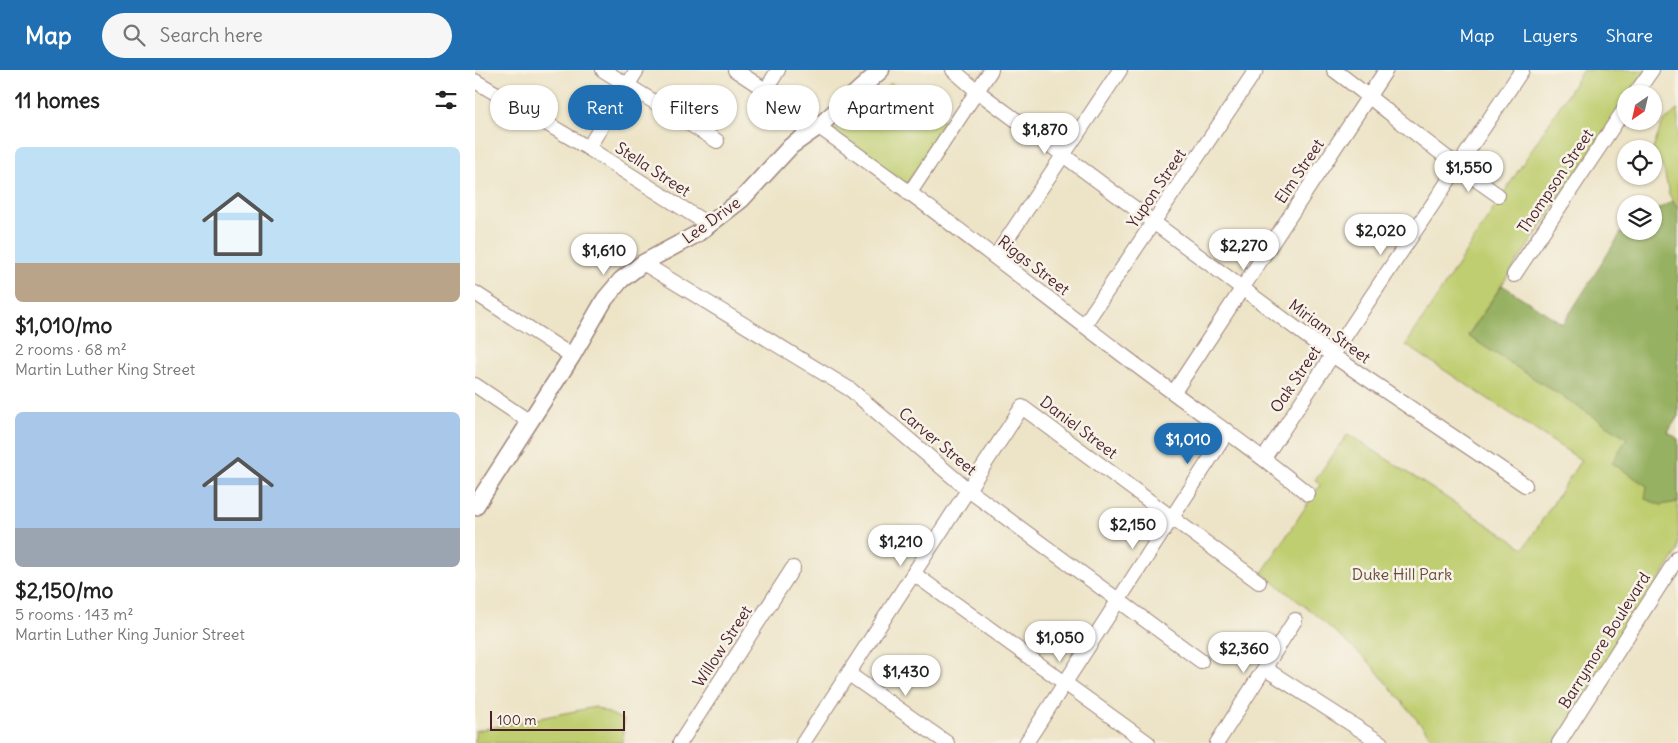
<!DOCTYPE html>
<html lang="en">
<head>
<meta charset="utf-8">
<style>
	body { margin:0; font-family:Delius,sans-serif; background:#f6f6f6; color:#222; height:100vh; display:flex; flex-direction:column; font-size:19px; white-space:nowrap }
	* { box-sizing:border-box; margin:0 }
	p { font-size:16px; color:#767676 }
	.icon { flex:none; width:28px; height:28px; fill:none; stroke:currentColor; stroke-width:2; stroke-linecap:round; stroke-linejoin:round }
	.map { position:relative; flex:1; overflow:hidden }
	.drawer { display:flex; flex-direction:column; background:#fff; width:475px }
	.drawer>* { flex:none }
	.hud { position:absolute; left:15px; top:15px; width:475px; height:45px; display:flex; gap:10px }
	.needle { width:32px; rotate:214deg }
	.buttons { position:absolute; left:1142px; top:15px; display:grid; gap:10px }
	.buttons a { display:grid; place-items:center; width:45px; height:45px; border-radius:50%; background:#fff; box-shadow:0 1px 4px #0004; font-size:25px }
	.scale { position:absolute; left:15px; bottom:12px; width:135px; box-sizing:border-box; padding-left:5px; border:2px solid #4a1f2b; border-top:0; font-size:14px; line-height:18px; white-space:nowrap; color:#4a1f2b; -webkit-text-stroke:4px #f7f3e8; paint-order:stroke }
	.price { position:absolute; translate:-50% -42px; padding:0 11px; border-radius:18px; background:#fff; color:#222; font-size:16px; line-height:32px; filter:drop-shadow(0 1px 2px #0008) }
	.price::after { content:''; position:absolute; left:50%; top:30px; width:15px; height:11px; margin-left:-8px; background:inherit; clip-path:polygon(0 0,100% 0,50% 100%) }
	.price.active { background:#1f6fb2; color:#fff }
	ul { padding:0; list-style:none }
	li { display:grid; align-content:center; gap:10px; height:265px; padding:0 15px }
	li span { display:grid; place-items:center; height:155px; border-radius:8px; color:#555 }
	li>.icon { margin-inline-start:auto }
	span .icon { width:90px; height:90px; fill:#fffc; stroke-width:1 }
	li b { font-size:21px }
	h2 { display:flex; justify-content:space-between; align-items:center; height:60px; padding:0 15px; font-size:21px }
	.tag { padding:0 18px; border-radius:22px; background:#fff; box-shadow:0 1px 4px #0004; font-size:18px; line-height:45px }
	.tag.active { background:#1f6fb2; color:#fff }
	header { display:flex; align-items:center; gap:30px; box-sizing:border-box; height:70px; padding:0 25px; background:#1f6fb2; color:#fff }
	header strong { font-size:24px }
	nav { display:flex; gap:28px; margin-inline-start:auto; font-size:18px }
	.search { width:350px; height:45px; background:#f6f6f6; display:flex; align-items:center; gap:12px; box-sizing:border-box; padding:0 18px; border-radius:28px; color:#767676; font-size:19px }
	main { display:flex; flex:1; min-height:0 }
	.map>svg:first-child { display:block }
</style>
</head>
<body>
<header>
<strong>Map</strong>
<div class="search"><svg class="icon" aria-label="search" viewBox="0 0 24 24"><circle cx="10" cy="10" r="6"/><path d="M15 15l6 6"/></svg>Search here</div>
<nav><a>Map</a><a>Layers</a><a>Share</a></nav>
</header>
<main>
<section class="drawer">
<h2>11 homes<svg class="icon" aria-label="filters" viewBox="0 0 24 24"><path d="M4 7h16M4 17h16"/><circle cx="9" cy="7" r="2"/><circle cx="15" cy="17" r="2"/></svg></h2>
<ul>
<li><span style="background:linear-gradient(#bfe0f5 75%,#b9a48a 0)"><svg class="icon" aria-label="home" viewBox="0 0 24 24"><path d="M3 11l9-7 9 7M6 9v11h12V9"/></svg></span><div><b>$1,010/mo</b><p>2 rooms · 68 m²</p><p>Martin Luther King Street</p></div></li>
<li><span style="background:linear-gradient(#a9c7e8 75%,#9aa5b1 0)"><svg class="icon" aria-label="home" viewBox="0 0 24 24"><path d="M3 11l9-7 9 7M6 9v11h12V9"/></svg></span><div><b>$2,150/mo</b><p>5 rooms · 143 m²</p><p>Martin Luther King Junior Street</p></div></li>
</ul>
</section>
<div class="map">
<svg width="1203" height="673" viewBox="0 0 1203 673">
	<rect width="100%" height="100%" fill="#f7f3e8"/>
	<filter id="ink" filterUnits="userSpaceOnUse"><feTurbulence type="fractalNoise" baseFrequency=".02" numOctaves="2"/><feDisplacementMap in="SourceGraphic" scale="10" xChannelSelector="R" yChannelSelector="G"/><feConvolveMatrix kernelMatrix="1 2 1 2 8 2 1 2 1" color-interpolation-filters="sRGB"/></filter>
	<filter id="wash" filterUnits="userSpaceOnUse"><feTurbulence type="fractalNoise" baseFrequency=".0096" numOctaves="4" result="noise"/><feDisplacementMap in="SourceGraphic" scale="20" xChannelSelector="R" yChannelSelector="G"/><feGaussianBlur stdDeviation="1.12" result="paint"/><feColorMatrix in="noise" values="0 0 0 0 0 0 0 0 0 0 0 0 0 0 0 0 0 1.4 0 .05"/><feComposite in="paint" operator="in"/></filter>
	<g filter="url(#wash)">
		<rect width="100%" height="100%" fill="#ede4c7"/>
		<g fill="#bfce70" stroke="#84764e">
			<path d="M 1108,0 L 1172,0 L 1156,24 L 1151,24 L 1151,30 L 993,265 L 1013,278 L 1200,238 L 1203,233 L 1203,346 L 1193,362 L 1203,369 L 1203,481 L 1080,673 L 961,673 L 895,593 L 842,546 L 787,503 L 845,415 L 840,410 L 873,364 L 1049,478 L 1106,390 L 931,275 Z"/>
			<path d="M 416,13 L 473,54 L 433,112 L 430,113 L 357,61 Z"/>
			<path d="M 1203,39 L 1203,140 L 1194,124 L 1189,100 L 1178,79 L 1187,54 Z"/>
			<path d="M 120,637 L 149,650 L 147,673 L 0,673 L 0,661 Z"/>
		</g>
		<path fill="#97b162" stroke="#706846" d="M 1198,131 L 1203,140 L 1203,233 L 1200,238 L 1203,238 L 1203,346 L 1193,362 L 1203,369 L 1203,432 L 1186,435 L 1170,429 L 1172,416 L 1137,393 L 1152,368 L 993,266 L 1027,215 L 1088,254 L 1151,155 L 1151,161 L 1179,161 L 1179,141 Z"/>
	</g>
	<g filter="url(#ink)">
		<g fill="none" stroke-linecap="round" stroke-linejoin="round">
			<g stroke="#9c8279" stroke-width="16">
				<g id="minor">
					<path d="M 128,0 L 242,71"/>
					<path d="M 260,0 C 395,88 521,189 649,286 C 710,333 774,375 833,424"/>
					<path d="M 478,0 L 502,21 L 857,285 L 1050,415"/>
					<path d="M 859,0 C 914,41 966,86 1023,125"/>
					<path d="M 0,11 L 113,78 L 234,155"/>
					<path d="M 291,20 L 303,0"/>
					<path d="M 1160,24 L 1177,0"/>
					<path d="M 113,78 L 162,0"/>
					<path d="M 434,124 L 516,0"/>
					<path d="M 520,187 L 645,0"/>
					<path d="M 168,193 L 376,320 L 492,419 L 726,591"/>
					<path d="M 1039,205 L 1151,37"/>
					<path d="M 0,223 L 97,286"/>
					<path d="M 609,255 L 781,0"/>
					<path d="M 0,315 L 55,352"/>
					<path d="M 699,322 L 911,0"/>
					<path d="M 789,388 L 1047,0"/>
					<path d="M 439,504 L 673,673"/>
					<path d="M 789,598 L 906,673"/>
					<path d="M 374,604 L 472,673"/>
					<path d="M 205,673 L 318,498"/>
					<path d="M 328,673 L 547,337 L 784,512"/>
					<path d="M 551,673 L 753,361"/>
					<path d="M 742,673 L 820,550"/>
					<path d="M 1084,673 L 1203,487"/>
				</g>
			</g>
			<g stroke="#9c8279" stroke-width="19">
				<path id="major" d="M 0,437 L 97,286 L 130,229 L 146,210 L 168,193 L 222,164 L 266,130 L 316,76 L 343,57 L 406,0"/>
			</g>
			<use href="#minor" stroke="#fff" stroke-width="14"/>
			<use href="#major" stroke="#fff" stroke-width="16"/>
		</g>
	</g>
	<g text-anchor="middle" stroke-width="5" stroke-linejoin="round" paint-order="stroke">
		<g font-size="16" fill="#4a1f2b" stroke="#f7f3e8">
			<text transform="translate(178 99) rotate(33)" y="6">Stella Street</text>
			<text transform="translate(824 101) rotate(-56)" y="6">Elm Street</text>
			<text transform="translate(1080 111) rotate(-56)" y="6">Thompson Street</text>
			<text transform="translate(681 118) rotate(-56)" y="6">Yupon Street</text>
			<text transform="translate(236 150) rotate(-36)" y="6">Lee Drive</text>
			<text transform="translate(559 195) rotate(38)" y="6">Riggs Street</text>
			<text transform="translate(855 261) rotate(36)" y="6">Miriam Street</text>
			<text transform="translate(820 309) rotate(-56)" y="6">Oak Street</text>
			<text transform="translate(604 357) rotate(37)" y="6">Daniel Street</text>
			<text transform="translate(463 371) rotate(40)" y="6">Carver Street</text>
			<text transform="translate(1129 570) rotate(-58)" y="6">Barrymore Boulevard</text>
			<text transform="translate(247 576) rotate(-57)" y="6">Willow Street</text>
		</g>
		<g font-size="16" fill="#674b3c" stroke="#f7f3e8">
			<text x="927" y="510">Duke Hill Park</text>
		</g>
	</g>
</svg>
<div class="buttons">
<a><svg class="needle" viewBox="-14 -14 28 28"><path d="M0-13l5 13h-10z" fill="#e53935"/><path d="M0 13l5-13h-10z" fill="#767676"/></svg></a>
<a><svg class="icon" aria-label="locate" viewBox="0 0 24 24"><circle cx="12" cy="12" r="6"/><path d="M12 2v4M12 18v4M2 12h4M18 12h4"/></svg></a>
<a><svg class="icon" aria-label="layers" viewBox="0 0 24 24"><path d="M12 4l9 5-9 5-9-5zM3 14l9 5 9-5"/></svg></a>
</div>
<div class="scale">100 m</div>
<b class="price" style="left:570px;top:85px">$1,870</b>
<b class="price" style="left:994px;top:123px">$1,550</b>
<b class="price" style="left:906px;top:186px">$2,020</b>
<b class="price" style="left:769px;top:201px">$2,270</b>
<b class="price" style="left:129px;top:206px">$1,610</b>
<b class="price active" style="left:713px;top:395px">$1,010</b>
<b class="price" style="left:658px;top:480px">$2,150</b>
<b class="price" style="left:426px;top:497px">$1,210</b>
<b class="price" style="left:585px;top:593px">$1,050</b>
<b class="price" style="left:769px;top:604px">$2,360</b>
<b class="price" style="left:431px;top:627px">$1,430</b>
<div class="hud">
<a class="tag">Buy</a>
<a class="tag active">Rent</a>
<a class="tag">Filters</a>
<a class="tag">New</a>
<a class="tag">Apartment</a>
</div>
</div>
</main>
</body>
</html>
